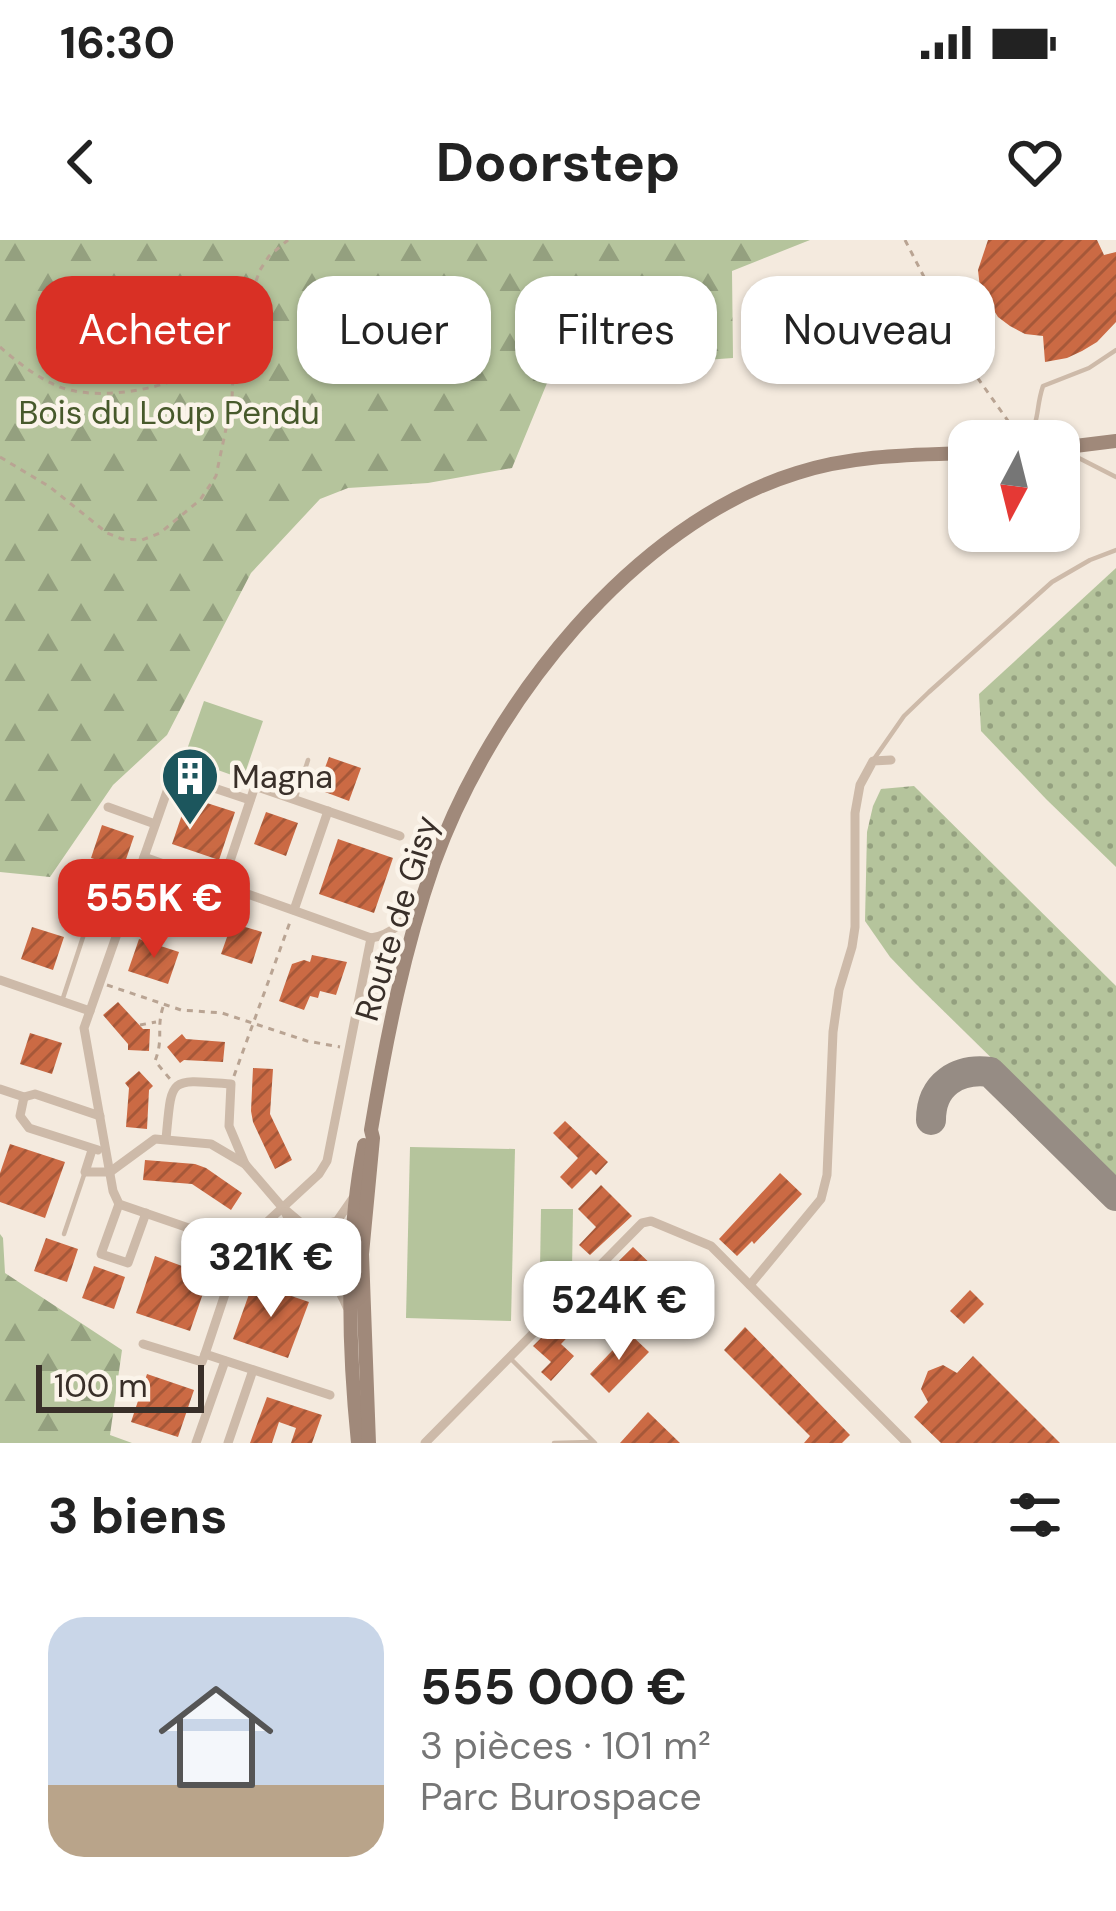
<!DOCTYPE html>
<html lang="fr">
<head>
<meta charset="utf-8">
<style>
	body { margin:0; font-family:"DM Sans",sans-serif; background:#f2f2f2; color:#222; height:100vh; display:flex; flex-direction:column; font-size:45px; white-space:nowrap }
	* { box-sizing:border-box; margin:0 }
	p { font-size:39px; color:#767676 }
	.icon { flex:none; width:66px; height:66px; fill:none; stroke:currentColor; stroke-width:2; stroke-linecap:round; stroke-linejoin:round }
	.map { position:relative; height:1203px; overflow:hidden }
	.panel { display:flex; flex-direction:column; background:#fff; flex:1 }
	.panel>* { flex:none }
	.guide { position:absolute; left:36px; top:36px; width:1044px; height:108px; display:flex; gap:24px }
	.needle { width:78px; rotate:187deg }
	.controls { position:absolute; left:948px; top:180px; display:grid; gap:24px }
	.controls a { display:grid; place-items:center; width:132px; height:132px; border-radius:24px; background:#fff; box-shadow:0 3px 9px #0004; font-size:60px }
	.scale { position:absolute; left:36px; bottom:30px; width:168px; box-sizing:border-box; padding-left:12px; border:6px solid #392f29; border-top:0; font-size:33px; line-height:42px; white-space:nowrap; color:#392f29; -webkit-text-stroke:9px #fbf4ea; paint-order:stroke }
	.price { position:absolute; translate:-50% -102px; padding:0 27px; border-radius:24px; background:#fff; color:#222; font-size:39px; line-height:78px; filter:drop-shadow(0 3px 6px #0008) }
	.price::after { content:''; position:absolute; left:50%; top:72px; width:36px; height:27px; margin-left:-18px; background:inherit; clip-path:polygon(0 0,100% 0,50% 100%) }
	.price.current { background:#d93025; color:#fff }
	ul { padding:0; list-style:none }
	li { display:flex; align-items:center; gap:36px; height:300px; padding:0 48px }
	li span { display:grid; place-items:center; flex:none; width:336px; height:240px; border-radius:36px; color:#555 }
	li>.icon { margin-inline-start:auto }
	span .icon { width:144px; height:144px; fill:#fffc; stroke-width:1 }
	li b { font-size:51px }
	h2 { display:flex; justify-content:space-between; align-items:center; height:144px; padding:0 48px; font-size:51px }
	.tag { padding:0 42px; border-radius:36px; background:#fff; box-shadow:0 3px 9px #0004; font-size:42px; line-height:108px }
	.tag.current { background:#d93025; color:#fff }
	.status { display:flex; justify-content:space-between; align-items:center; height:84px; padding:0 60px; background:#fff; direction:ltr }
	.status svg { height:33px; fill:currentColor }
	header { display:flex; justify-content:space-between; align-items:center; height:156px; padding:0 48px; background:#fff; font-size:54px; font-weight:700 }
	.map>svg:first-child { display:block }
</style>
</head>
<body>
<div class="status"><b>16:30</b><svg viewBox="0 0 49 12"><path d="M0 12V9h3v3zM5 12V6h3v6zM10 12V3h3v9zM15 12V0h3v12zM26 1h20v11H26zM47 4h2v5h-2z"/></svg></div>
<header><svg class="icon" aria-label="back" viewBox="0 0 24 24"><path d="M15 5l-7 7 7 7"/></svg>Doorstep<svg class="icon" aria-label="heart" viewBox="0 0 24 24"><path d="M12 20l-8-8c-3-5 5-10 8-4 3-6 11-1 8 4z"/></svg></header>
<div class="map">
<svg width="1116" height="1203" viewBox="0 0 1116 1203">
	<defs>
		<pattern id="grass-dots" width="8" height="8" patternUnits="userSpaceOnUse" patternTransform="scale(3)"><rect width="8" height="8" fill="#b5c49c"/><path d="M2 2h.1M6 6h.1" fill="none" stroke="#94a07f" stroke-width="1.8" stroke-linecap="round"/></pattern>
		<pattern id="forest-firs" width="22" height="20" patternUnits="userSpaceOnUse" patternTransform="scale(3)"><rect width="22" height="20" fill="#b5c49c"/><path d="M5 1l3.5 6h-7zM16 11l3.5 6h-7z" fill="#94a07f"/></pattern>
		<pattern id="building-hatch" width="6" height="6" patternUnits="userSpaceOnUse" patternTransform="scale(3)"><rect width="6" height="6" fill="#cb6a44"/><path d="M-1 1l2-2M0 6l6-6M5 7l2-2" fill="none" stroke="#a65839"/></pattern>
	</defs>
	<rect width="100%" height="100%" fill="#f4eade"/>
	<g fill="url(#grass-dots)">
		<path d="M 1116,328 L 1116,627 L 1046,559 L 981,491 L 979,454 Z"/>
		<path d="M 914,546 L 1116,746 L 1116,940 L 915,743 L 890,717 L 865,681 L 867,592 L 873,566 L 881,549 Z"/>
	</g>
	<g fill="url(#forest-firs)">
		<path d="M 0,0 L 810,0 L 732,31 L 733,118 L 552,131 L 512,228 L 428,243 L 348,248 L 320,259 L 251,333 L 167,495 L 113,545 L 50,637 L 0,632 Z"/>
		<path d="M 0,994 L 3,998 L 5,1033 L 122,1110 L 110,1195 L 132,1203 L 0,1203 Z"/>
	</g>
	<g fill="#b5c49c">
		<path d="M 204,461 L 263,481 L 243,539 L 184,518 Z"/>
		<path d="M 410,907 L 515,909 L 511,1081 L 406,1078 Z"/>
		<path d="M 541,969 L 573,969 L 572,1030 L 540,1030 Z"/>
	</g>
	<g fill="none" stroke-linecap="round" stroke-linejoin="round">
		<path stroke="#968c84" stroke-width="30" d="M 931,880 C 931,844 958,828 990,832 L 1116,956"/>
	</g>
	<g fill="url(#building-hatch)">
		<path d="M 988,0 L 1097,0 L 1104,15 L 1116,12 L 1116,82 L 1097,102 L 1082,111 L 1067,118 L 1045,122 L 1043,96 L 1025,94 L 1010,86 L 998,77 L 980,48 L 978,30 Z"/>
		<path d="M 329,517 L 361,528 L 349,561 L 317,549 Z"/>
		<path d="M 188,557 L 235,572 L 219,620 L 172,604 Z"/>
		<path d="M 266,572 L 298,583 L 286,616 L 254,604 Z"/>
		<path d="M 102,585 L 134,596 L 123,628 L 91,618 Z"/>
		<path d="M 338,599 L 393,618 L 374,673 L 319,654 Z"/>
		<path d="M 68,637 L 101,647 L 91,679 L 58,668 Z"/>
		<path d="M 180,654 L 212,664 L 202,695 L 170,685 Z"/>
		<path d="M 232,683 L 262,692 L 252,724 L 221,714 Z"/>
		<path d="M 32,687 L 64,697 L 53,730 L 21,719 Z"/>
		<path d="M 139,699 L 179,712 L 168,744 L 128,731 Z"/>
		<path d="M 312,715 L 347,722 L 336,755 L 320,751 L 318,758 L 310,756 L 304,770 L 279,761 L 292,724 L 304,720 L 310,722 Z"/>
		<path d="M 118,762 L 143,789 L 150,789 L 149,811 L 128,810 L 128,804 L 103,775 Z"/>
		<path d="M 30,793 L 62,803 L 52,834 L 20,824 Z"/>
		<path d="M 182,794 L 186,799 L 225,802 L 223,822 L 184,820 L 180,823 L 167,807 Z"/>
		<path d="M 253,828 L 273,829 L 270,874 L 292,920 L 275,929 L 253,882 L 251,871 Z"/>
		<path d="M 139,831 L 153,846 L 149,850 L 147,889 L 126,887 L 129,848 L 125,843 Z"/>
		<path d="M 565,881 L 608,922 L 596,935 L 591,930 L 572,949 L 560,937 L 578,918 L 553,893 Z"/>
		<path d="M 10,904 L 65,922 L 45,978 L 0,962 L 0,933 Z"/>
		<path d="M 145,920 L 195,924 L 206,928 L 242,953 L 231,970 L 192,944 L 143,940 Z"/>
		<path d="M 780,933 L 802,954 L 754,1004 L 752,1001 L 737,1016 L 719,999 Z"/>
		<path d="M 601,945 L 632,976 L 590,1015 L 579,1005 L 596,987 L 578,969 Z"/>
		<path d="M 46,998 L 78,1009 L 67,1042 L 34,1031 Z"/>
		<path d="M 633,1007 L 659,1032 L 655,1035 L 662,1041 L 630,1073 L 623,1067 L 619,1071 L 606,1057 L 561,1104 L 574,1116 L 551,1141 L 541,1132 L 551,1122 L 533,1106 Z"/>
		<path d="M 155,1016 L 209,1036 L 190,1091 L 136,1073 Z"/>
		<path d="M 94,1026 L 125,1037 L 114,1069 L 82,1058 Z"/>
		<path d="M 253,1043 L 309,1062 L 288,1118 L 233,1099 Z"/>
		<path d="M 687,1046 L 699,1057 L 667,1090 L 656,1078 Z"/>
		<path d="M 970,1050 L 984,1064 L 964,1084 L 950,1071 Z"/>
		<path d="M 745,1087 L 850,1195 L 842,1203 L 804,1203 L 810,1196 L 724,1110 Z"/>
		<path d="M 629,1093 L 649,1112 L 609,1153 L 590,1134 Z"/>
		<path d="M 973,1116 L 1060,1203 L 941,1203 L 914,1177 L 928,1162 L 921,1149 L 928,1131 L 943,1125 L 957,1133 Z"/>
		<path d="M 147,1134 L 194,1150 L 178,1197 L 131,1182 Z"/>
		<path d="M 267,1157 L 322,1175 L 312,1203 L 291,1203 L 296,1188 L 279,1182 L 272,1203 L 250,1203 Z"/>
		<path d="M 648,1172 L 680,1203 L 620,1203 Z"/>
	</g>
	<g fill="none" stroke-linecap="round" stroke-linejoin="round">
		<g stroke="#b9a493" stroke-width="3" stroke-dasharray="6 6" stroke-linecap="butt">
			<path d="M 905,0 L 972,130 L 1018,195"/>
			<path d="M 0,107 C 16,121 35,136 55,145 C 90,161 150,152 184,136 C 201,128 217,116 233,106"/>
			<path d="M 0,217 L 50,247 L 107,293 L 122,299 L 142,300 L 160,293 L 200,260 L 216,236 L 232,160 L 234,105 L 239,88 L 260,30 L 269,16 L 288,0"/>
			<path d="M 107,745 L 181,770 L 222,773 L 307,801 L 340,807"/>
			<path d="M 163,767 C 156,789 164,798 155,821 L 170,839"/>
			<path d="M 140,785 L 156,782"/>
			<path d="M 234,836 L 290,682"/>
		</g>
		<g stroke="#cdbaa9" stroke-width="4.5">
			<path d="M 1026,201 C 1041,179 1035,170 1043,146 L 1089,128 L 1116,110"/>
			<path d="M 1065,211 L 1116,237"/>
			<path d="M 874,519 L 904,476 L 929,452 L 1052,342 L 1090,320 L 1116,310"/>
			<path d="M 295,560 L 308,520"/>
			<path d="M 62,761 L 85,691"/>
			<path d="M 64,994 L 85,932"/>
			<path d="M 510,1118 L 595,1203"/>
			<path d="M 554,1203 L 591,1202"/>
		</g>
		<g stroke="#cdbaa9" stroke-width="9">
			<path d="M 250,560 L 178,536 L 171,540 L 84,788 L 113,951 L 119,964 L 241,1006 L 319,934 L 327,921 L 371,698"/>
			<path d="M 108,567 L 155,584"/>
			<path d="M 144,617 L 371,698 C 391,695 408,680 415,662"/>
			<path d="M 222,645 L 255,546 L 400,596"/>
			<path d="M 294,670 L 328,571"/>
			<path d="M 0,740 L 90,771"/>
			<path d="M 0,849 L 24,857 L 20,876 L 29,888 L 98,910"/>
			<path d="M 24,857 L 35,854 L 100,876"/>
			<path d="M 166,899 C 172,836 168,839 231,844 L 229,886 L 245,924"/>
			<path d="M 92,910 L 85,932 L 110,932 L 155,899 L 211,904 L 245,924 L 282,967 L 321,1000 L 351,1011"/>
			<path d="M 119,964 L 101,1014 L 128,1023 L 146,973"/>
			<path d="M 285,972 C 302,1006 332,1031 347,1067"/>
			<path d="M 308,988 L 337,981 L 353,958"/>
			<path d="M 241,1006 L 205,1114 L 330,1155"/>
			<path d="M 319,1022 L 342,1023 L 353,1020"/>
			<path d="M 750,1045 L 821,959 L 827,935 L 833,792 L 839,750 L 852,707 L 855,687 L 855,573 L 860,545 L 873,521 L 891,520"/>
			<path d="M 143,1104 L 202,1122 L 205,1114"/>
			<path d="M 196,1203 L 225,1121"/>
			<path d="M 228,1203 L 253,1130"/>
			<path d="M 425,1203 L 642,983 L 651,981 L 711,1006 L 907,1203"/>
		</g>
		<g stroke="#a0897a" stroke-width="14">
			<path d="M 1059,208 L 1116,201"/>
			<path d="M 358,1203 C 348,1105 345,1002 364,905"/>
			<path d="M 369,1203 L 362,1014 L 373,898 L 371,890 C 386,800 404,709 434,623 C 491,465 632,284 797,233 C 853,215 910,215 969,213"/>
		</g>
	</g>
	<defs>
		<g id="building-pin" transform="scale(3)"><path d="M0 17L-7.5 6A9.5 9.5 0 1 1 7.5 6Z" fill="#1c565d" stroke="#fbf4ea"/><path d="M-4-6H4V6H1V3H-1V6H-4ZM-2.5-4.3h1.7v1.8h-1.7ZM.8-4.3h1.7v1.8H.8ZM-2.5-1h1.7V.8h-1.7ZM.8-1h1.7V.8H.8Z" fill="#fff"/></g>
	</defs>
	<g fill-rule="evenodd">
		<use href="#building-pin" x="190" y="536"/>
	</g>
	<g text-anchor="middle" stroke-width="9" stroke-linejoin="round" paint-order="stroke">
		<g font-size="33" fill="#47592b" stroke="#fbf4ea">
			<text x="169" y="184">Bois du Loup Pendu</text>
		</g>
		<g font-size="33" fill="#392f29" stroke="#fbf4ea" text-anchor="start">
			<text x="232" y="548">Magna</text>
		</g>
		<g font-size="33" fill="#392f29" stroke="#fbf4ea">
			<text transform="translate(396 678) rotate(-73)" y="12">Route de Gisy</text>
		</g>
	</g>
</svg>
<div class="controls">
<a><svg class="needle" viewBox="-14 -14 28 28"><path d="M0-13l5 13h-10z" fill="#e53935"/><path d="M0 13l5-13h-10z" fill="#767676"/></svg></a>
</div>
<div class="scale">100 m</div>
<b class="price current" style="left:154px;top:721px">555K €</b>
<b class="price" style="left:271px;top:1080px">321K €</b>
<b class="price" style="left:619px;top:1123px">524K €</b>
<div class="guide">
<a class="tag current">Acheter</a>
<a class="tag">Louer</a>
<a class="tag">Filtres</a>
<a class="tag">Nouveau</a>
</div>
</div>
<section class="panel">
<h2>3 biens<svg class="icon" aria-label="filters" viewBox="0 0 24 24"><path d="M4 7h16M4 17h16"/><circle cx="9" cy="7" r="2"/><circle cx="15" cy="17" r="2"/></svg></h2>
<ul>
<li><span style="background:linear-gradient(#c9d6e8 70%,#b9a48a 0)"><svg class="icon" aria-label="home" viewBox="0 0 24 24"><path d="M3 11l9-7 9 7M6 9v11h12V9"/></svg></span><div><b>555 000 €</b><p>3 pièces · 101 m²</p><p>Parc Burospace</p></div></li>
</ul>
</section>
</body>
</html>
